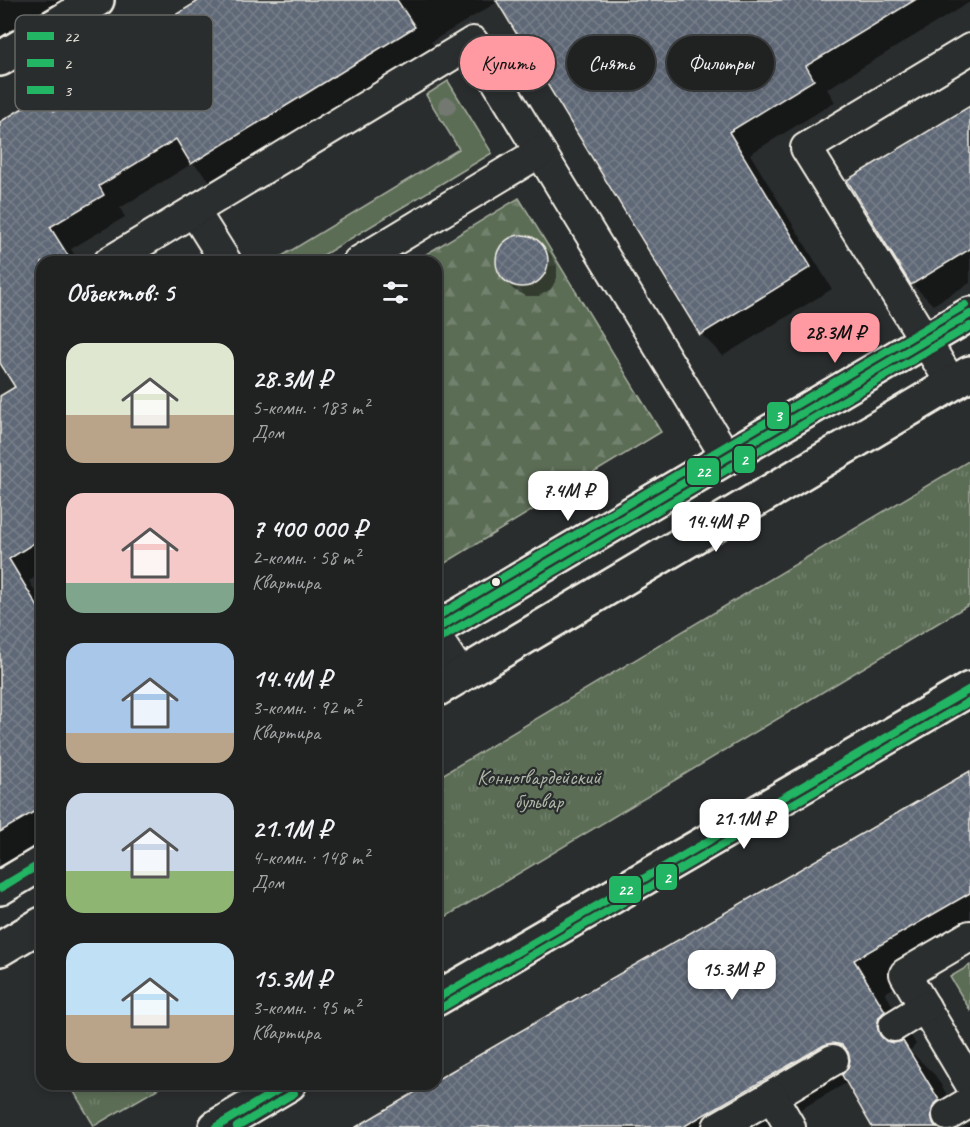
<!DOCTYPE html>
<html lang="ru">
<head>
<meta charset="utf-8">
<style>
	body { margin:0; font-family:Caveat,sans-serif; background:#2d2f2f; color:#f1f3f6; height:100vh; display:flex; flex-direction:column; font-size:22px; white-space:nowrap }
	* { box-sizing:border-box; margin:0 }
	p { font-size:20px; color:#a2a4a5 }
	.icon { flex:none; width:33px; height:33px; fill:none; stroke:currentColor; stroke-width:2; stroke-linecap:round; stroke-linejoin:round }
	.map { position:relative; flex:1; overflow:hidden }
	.panel { position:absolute; left:36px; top:256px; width:406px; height:834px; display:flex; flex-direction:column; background:#202222; border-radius:18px; box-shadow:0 3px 9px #0003,0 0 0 2px #3d3f40 }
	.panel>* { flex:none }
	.hud { position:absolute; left:460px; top:36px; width:418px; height:54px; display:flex; gap:12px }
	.price { position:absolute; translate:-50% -51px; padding:0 14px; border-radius:12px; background:#fff; color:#222; font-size:20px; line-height:39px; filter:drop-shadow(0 2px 3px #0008) }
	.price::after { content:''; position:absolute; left:50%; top:36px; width:18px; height:14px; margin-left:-9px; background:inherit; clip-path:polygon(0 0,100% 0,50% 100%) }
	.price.active { background:#ff9aa2; color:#111 }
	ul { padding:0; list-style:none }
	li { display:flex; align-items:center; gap:18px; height:150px; padding:0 30px }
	li span { display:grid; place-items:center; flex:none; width:168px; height:120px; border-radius:18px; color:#555 }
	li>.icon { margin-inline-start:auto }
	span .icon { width:72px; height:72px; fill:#fffc; stroke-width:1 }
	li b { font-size:26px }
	h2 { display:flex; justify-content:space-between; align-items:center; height:72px; padding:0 30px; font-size:26px }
	.chip { padding:0 21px; border-radius:27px; background:#202222; box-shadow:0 3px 9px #0003,0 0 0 2px #3d3f40; font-size:21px; line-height:54px }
	.chip.active { background:#ff9aa2; color:#111 }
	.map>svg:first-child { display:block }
</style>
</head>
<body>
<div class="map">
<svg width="970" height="1127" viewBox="0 0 970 1127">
	<defs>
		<pattern id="forest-firs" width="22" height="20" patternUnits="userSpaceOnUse" patternTransform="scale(1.5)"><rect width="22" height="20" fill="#5b6d56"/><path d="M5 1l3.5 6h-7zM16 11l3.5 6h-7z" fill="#73826e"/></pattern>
		<pattern id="park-tufts" width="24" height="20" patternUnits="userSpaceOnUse" patternTransform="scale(1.5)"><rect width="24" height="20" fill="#5b6d56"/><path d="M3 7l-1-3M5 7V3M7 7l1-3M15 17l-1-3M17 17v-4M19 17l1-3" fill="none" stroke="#73826e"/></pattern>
		<pattern id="building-cross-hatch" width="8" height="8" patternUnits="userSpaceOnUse" patternTransform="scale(1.5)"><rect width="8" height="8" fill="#5f6876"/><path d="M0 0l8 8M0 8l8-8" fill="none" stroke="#777e8a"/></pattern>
	</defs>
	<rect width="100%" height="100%" fill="#2a2d2e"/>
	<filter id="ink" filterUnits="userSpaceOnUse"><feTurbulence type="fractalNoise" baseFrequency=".0167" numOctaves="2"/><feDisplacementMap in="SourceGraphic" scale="12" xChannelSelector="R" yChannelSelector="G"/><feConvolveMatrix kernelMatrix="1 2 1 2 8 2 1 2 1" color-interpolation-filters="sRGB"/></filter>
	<g filter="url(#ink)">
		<g fill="#5b6d56" stroke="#a8af9f" stroke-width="1.5">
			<path d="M 448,81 L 492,153 L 312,262 L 272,262 L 459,149 L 426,95 Z"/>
			<path d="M 970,965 L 970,1010 L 950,977 Z"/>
		</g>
		<path fill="url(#forest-firs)" stroke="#a8af9f" stroke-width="1.5" d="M 519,198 L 661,432 L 437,568 L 436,262 L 413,262 Z"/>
		<g fill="url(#park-tufts)" stroke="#a8af9f" stroke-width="1.5">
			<path d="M 970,460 L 970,604 L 437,922 L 437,778 Z"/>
			<path d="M 70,1085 L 164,1085 L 94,1126 Z"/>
		</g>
		<g fill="#0007">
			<path d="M 0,0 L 70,0 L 0,42 Z"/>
			<path d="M 203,0 L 970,0 L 970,2 L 827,89 L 835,102 L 750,154 L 832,289 L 723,356 L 701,334 L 499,1 L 431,42 L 436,49 L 214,185 L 193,163 L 120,208 L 125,217 L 71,249 L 79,262 L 42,262 L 42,573 L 29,581 L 42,602 L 42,842 L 0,867 L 0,398 L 17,388 L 0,360 L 0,123 L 44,97 L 58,111 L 133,65 Z"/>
			<path d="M 970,107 L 970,283 L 933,305 L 912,284 Z"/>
			<path d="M 515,236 L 528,236 L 540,243 L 550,253 L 557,265 L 557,278 L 551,289 L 539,296 L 526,296 L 514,290 L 504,280 L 498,268 L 497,254 L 504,243 Z"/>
			<path d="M 970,773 L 970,944 L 885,993 L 916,1044 L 910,1051 L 935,1075 L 966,1126 L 970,1124 L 970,1127 L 873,1127 L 848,1082 L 770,1127 L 359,1127 L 436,1084 Z"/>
		</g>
		<g fill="url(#building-cross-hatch)" stroke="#f4f1e8" stroke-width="1.5">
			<path d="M 200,0 L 397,0 L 415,27 L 191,164 L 176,139 L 99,186 L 104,195 L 50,227 L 72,262 L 42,262 L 42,538 L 9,559 L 42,614 L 42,807 L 0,832 L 0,396 L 15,387 L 0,363 L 0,122 L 44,95 L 54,111 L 131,65 L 121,48 Z"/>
			<path d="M 496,0 L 915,0 L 806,66 L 814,80 L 729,132 L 811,267 L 700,335 Z"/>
			<path d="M 970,106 L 970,249 L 911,285 L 847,180 Z"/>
			<circle cx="522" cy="261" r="26"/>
			<path d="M 970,771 L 970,893 L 854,960 L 885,1011 L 879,1017 L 877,1026 L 880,1035 L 886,1041 L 894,1043 L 903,1041 L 939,1100 L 933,1106 L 931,1115 L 933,1123 L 936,1127 L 872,1127 L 842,1075 L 848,1068 L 850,1060 L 848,1052 L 842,1045 L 833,1043 L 824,1045 L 683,1127 L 356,1127 L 429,1084 L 436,1084 L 436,1080 Z"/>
		</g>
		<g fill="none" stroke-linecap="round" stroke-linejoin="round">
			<g stroke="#f4f1e8" stroke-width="34">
				<g id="service">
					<path d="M 194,211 L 226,262"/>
					<path d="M 109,262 L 473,42 L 727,458"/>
					<path d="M 358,262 L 540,152"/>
					<path d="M 952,384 L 806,148 L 970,49"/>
					<path d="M 436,637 L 461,675"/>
					<path d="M 970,936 L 905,974 L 970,1083"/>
					<path d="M 894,1026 L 925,1007"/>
					<path d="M 772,1096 L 833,1060"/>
					<path d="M 948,1115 L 970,1102"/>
					<path d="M 718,1127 L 772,1096 L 790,1127"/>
				</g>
			</g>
			<g stroke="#f4f1e8" stroke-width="38">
				<g id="minor">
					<path d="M 0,59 L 97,0"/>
					<path d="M 436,690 L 970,373"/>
					<path d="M 0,949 L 42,924"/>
				</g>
			</g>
			<g stroke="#f4f1e8" stroke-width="38">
				<g id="tertiary">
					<path d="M 436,629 L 970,314"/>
					<path d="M 0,888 L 42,863"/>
				</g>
			</g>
			<g stroke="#f4f1e8" stroke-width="38">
				<g id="secondary">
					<path d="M 436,999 L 970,689"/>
					<path d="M 216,1127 L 289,1084"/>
				</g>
			</g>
			<use href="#service" stroke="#2a2d2e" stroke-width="30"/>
			<use href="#minor" stroke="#2a2d2e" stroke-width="33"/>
			<use href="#tertiary" stroke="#2a2d2e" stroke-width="33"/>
			<use href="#secondary" stroke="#2a2d2e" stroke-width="33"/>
			<g stroke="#2a2d2e" stroke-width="12">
				<g id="bus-1">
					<path d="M 436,629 L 970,314"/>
					<path d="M 0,888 L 42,863"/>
					<path d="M 436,999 L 970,689"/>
					<path d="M 216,1127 L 288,1084"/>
				</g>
			</g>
			<g stroke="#2a2d2e" stroke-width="12">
				<g id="bus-2">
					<path d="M 441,638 L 970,326"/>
					<path d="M 441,1008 L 970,701"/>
					<path d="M 237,1127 L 294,1093"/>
				</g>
			</g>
			<g stroke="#2a2d2e" stroke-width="12">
				<path id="bus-3" d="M 436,617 L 965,305"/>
			</g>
			<use href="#bus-1" stroke="#21b564" stroke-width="8"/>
			<use href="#bus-2" stroke="#21b564" stroke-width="8"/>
			<use href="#bus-3" stroke="#21b564" stroke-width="8"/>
		</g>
		<circle fill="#737870" cx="447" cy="106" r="9"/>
	</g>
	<circle fill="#f4f1e8" stroke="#2a2d2e" stroke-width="2" cx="496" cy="582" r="5"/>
	<g text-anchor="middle" stroke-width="4.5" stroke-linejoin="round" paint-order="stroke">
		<g font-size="21" fill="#afb6a6" stroke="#2a2d2e">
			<text x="539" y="784">Конногвардейский<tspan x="539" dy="24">бульвар</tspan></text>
		</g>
	</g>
	<rect x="15" y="15" width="198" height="96" rx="9" fill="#2a2d2e" stroke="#676866" stroke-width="1.5"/>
	<rect x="27" y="32" width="27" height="8" fill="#21b564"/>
	<rect x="27" y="59" width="27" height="8" fill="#21b564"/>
	<rect x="27" y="86" width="27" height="8" fill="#21b564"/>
	<g font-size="16" fill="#f4f1e8">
		<text x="64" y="42">22</text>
		<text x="64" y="69">2</text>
		<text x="64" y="96">3</text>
	</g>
	<g stroke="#2a2d2e" stroke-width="2">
		<rect x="766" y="401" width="24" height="29" rx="6" fill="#21b564"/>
		<rect x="733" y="445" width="23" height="29" rx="6" fill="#21b564"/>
		<rect x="686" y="457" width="34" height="29" rx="6" fill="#21b564"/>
		<rect x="655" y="863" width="23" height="28" rx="6" fill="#21b564"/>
		<rect x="608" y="875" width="34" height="29" rx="6" fill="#21b564"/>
	</g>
	<g font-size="16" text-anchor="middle" font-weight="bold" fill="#fff">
		<text x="778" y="421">3</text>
		<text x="744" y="465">2</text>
		<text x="703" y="477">22</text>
		<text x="667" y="883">2</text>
		<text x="625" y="895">22</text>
	</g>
</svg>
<b class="price active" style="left:835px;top:364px">28.3M ₽</b>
<b class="price" style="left:568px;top:522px">7.4M ₽</b>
<b class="price" style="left:716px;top:553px">14.4M ₽</b>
<b class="price" style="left:744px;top:850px">21.1M ₽</b>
<b class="price" style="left:732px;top:1001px">15.3M ₽</b>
<div class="hud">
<a class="chip active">Купить</a>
<a class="chip">Снять</a>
<a class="chip">Фильтры</a>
</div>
<section class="panel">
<h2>Объектов: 5<svg class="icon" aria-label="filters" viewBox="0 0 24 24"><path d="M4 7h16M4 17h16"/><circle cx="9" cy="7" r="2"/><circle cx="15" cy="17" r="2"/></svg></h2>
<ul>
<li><span style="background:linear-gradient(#dfe7d0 60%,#b9a48a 0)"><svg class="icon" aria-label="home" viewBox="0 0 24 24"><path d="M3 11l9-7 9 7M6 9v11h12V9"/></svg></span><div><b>28.3M ₽</b><p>5-комн. · 183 m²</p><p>Дом</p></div></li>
<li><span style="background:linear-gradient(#f6c9c9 75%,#7fa58c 0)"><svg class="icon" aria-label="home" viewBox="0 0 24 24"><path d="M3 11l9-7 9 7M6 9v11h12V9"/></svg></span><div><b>7 400 000 ₽</b><p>2-комн. · 58 m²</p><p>Квартира</p></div></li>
<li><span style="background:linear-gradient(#a9c7e8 75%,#b9a48a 0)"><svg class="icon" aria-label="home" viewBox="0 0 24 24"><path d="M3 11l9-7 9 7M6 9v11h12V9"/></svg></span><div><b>14.4M ₽</b><p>3-комн. · 92 m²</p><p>Квартира</p></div></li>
<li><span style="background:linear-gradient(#c9d6e8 65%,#8fb573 0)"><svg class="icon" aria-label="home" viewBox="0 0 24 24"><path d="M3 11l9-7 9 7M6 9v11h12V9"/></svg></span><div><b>21.1M ₽</b><p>4-комн. · 148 m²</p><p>Дом</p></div></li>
<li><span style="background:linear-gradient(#bfe0f5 60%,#b9a48a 0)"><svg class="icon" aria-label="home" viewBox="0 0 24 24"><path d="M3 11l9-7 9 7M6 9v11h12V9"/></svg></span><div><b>15.3M ₽</b><p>3-комн. · 95 m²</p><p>Квартира</p></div></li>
</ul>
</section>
</div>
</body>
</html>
